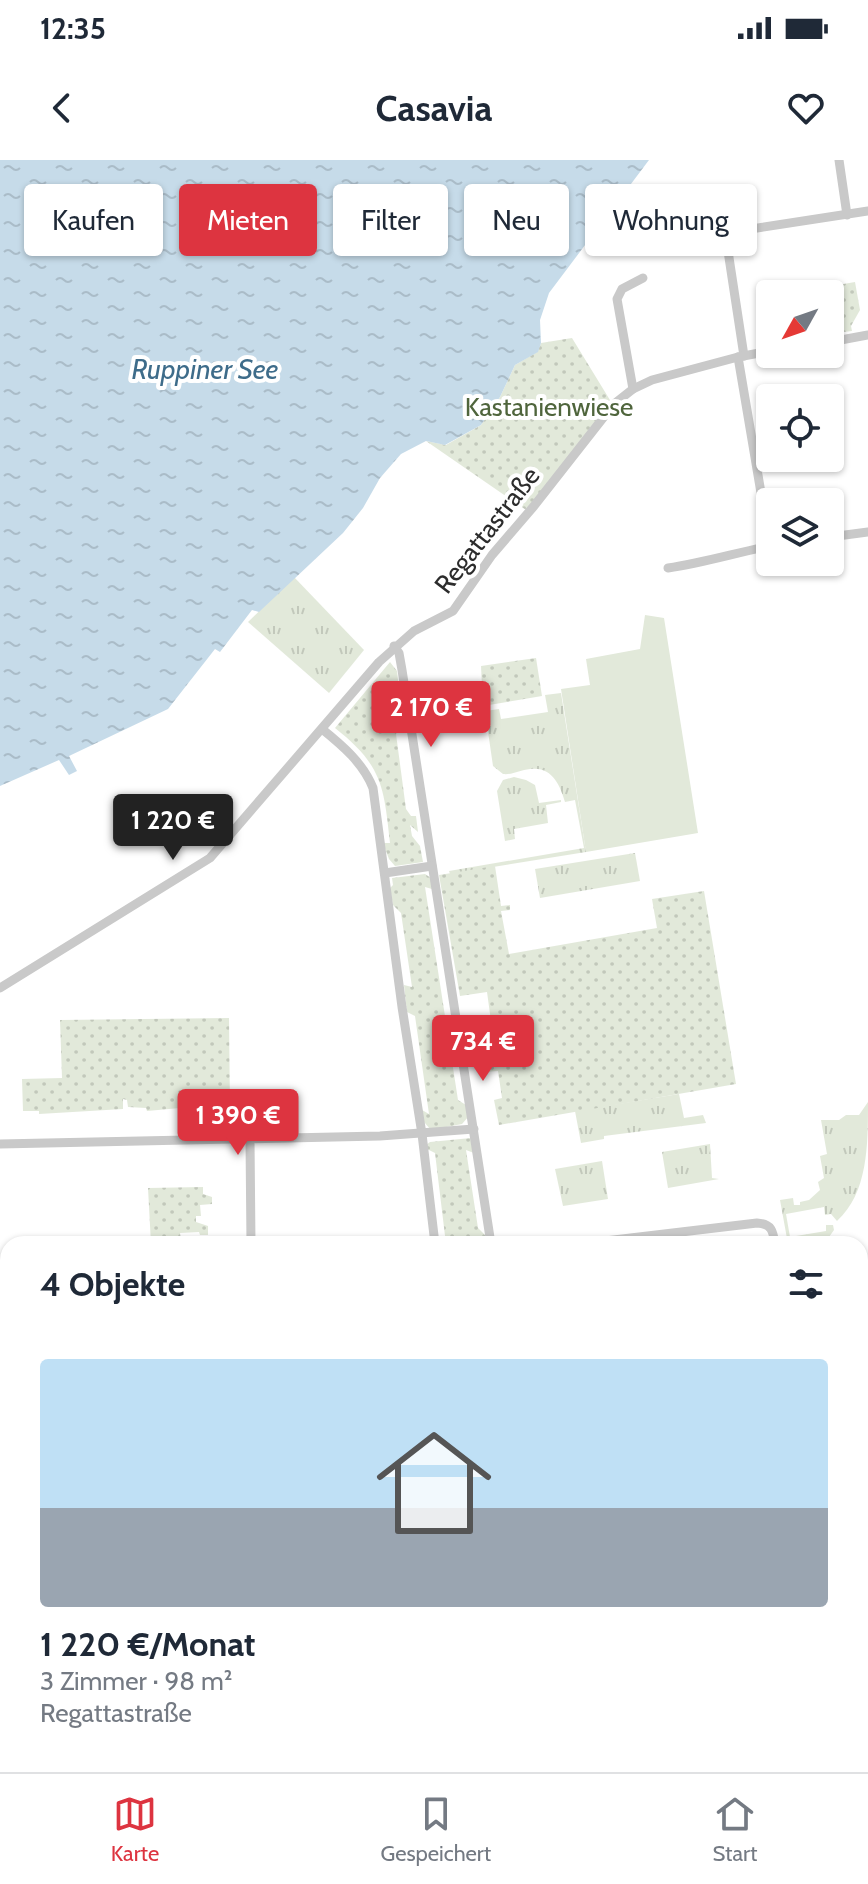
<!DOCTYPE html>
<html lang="de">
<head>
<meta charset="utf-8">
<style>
	body { margin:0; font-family:Cabin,sans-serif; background:#f6f6f7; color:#1f2937; height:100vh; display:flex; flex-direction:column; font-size:30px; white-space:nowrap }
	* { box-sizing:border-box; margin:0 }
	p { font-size:26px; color:#747a83 }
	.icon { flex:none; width:44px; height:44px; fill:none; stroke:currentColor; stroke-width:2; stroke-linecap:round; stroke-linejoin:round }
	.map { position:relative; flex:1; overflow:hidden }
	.sheet { position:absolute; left:0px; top:1076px; width:868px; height:536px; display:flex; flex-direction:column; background:#fff; border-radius:24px 24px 0 0; box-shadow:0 2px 6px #0004 }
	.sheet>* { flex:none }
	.hud { position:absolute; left:24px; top:24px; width:820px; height:72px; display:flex; gap:16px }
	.needle { width:52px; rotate:230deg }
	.controls { position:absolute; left:756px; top:120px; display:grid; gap:16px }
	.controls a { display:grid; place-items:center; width:88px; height:88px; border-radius:8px; background:#fff; box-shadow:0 2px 6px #0004; font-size:40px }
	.price { position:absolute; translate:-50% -68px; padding:0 18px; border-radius:8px; background:#dd3440; color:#fff; font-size:26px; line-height:52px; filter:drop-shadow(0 2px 4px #0008) }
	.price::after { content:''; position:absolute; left:50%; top:48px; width:24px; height:18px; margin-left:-12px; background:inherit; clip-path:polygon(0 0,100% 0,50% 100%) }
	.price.selected { background:#222; color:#fff }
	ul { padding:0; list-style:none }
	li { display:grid; align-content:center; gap:16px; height:424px; padding:0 40px }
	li+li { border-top:2px solid #e0e1e3 }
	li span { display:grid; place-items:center; height:248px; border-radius:8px; color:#555 }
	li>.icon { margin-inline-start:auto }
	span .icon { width:144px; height:144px; fill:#fffc; stroke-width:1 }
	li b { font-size:34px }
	h2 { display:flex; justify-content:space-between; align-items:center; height:96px; padding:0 40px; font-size:34px }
	.pill { padding:0 28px; border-radius:8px; background:#fff; box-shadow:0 2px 6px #0004; font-size:28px; line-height:72px }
	.pill.selected { background:#dd3440; color:#fff }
	.status { display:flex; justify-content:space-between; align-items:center; height:56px; padding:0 40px; background:#fff; direction:ltr }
	.status svg { height:22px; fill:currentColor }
	header { display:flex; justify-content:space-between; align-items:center; height:104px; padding:0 40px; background:#fff; font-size:36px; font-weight:800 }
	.tabs { display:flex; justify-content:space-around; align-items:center; height:112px; border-top:2px solid #e0e1e3; background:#fff; font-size:22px; color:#747a83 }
	.tabs a { display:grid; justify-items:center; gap:4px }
	.tabs .selected { color:#dd3440 }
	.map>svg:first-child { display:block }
</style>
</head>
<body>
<div class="status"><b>12:35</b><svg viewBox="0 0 49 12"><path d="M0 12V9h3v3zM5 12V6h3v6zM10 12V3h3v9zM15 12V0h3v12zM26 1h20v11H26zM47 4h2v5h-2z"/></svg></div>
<header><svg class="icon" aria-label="back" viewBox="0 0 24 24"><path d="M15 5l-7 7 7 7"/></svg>Casavia<svg class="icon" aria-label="heart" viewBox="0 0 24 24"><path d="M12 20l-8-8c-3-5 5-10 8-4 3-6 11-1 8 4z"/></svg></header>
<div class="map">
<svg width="868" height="1612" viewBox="0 0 868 1612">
	<defs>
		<pattern id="grass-tufts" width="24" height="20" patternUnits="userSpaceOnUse" patternTransform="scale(2)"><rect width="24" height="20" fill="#e2e9da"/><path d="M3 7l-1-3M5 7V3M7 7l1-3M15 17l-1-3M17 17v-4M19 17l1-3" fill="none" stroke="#c2c8bb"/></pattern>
		<pattern id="park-dots" width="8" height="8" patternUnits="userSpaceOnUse" patternTransform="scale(2)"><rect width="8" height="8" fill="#e2e9da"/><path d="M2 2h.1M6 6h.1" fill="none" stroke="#c2c8bb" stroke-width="1.8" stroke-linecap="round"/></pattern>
		<pattern id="water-ripples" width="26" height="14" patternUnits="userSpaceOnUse" patternTransform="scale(2)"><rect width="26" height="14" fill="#c6dbe9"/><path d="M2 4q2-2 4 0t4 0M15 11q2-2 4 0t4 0" fill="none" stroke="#aabcc8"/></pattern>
	</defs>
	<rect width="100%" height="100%" fill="#fff"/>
	<g fill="url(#grass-tufts)">
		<path d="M 294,417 L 364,490 L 329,533 L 248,462 Z"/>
		<path d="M 561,533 L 586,692 L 450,714 L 449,711 L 584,688 L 575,640 L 565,642 C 560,625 552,606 530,609 C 520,610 513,615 503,614 L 493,606 L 485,551 L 499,549 L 501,559 L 548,552 L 545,535 Z"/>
		<path d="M 514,617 L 526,620 L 535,625 L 539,643 L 561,640 L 561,642 L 546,645 L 548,663 L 514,669 L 515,679 L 505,681 L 497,631 L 503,620 Z"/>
		<path d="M 635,693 L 640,721 L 540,738 L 535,709 Z"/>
		<path d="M 679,934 L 684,958 L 703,955 L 706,963 L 604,976 L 604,979 L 581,983 L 575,951 Z"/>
		<path d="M 868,942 C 868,985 868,1033 837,1061 L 831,1054 L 825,1055 L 824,1047 L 786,1054 L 790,1077 L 826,1071 L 826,1065 L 833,1065 L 834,1070 L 824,1084 L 821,1084 L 820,1078 L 788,1084 L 780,1040 L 793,1038 L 794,1045 L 800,1045 L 800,1042 L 809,1040 L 820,1030 L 818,1022 L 824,1018 L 820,996 L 827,994 L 821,960 L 839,960 L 846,955 L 859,955 Z"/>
		<path d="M 710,984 L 712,1018 L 719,1019 L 668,1028 L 662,992 Z"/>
		<path d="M 602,1001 L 608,1039 L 563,1046 L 555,1009 Z"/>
	</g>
	<g fill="url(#park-dots)">
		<path d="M 855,122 L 860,150 L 851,166 L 852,171 L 835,173 L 830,134 L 827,134 L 826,127 Z"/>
		<path d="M 572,178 L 613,245 L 529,352 L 426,281 L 446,285 L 481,265 L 500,237 L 515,205 L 537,192 L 541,183 Z"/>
		<path d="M 536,498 L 542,536 L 483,546 L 481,506 Z"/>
		<path d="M 390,502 L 397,511 L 400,537 L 391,540 L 394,561 L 399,568 L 396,574 L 406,649 L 411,656 L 416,656 L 418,672 L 410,665 L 412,676 L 420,686 L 423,702 L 395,706 L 389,699 L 383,683 L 390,683 C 384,626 382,605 335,568 Z"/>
		<path d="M 495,706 L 501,746 L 510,745 L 510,750 L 501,751 L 509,794 L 657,768 L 652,739 L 704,731 L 736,924 L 499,965 L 494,940 L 502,938 L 498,911 L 483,912 L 479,886 L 494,883 L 487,832 L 460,836 L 439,715 Z"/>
		<path d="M 425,714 L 431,718 L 432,729 L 425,727 L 458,940 L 466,945 L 469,956 L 462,964 L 431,970 L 424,962 L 422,950 L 429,954 L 415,856 L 407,852 L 404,825 L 412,827 L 401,753 L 393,745 L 390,728 L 393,725 L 392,718 Z"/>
		<path d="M 229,858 L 230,949 L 202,946 L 147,951 L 146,948 L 128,947 L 127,940 L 123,939 L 123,949 L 39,954 L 39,951 L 23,951 L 22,919 L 62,918 L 60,860 Z"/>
		<path d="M 471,978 L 474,993 L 466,990 L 478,1068 L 486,1076 L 487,1084 L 446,1084 L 435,993 L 427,989 L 426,985 L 430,982 Z"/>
		<path d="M 203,1027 L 203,1034 L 212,1037 L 212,1044 L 200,1045 L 201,1056 L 196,1056 L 196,1062 L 208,1066 L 208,1075 L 200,1075 L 199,1072 L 180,1073 L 181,1080 L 201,1080 L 201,1084 L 151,1084 L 148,1028 Z"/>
		<path d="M 868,1337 L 868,1590 L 860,1588 L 860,1345 Z"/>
	</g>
	<path fill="#e2e9da" d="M 645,455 L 664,458 L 698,673 L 586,692 L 561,529 L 590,525 L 586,499 L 640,489 Z"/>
	<path fill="url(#water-ripples)" d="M 0,0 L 649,0 L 549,133 L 540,160 L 541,183 L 538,192 L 515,205 L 500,237 L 481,265 L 445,285 L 426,281 L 401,294 L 380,318 L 363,348 L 343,373 L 259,452 L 252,450 L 220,492 L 215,489 L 168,549 L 69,596 L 77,611 L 69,615 L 59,600 L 0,626 Z"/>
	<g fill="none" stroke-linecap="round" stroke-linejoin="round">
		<g stroke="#c9c9c9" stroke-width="9">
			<path d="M 839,0 L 847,55"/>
			<path d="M 719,32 L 744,196"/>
			<path d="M 725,73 L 868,51"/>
			<path d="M 830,182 L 868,175"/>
			<path d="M 738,197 L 770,386"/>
			<path d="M 633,229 L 617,139 L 622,129 L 643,118"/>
			<path d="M 830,377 L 868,372"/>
			<path d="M 668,408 C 703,403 735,393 770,386"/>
			<path d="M 394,486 L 399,493 L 402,510 L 491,1084"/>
			<path d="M 322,569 C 343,586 363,603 373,628 L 402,847 L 422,974 L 435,1084"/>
			<path d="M 385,713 L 432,706"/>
			<path d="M 0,828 L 210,698 L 379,502 L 414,471 L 453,451 L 492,395 L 534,346 L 614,244 L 633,229 L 652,220 L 738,197 L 770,191"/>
			<path d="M 250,980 L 251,1084"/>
			<path d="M 0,984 L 380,976 L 474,969"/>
			<path d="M 580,1084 L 757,1063 C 772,1064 773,1071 775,1084"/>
			<path d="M 860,1217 L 868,1209"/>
			<path d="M 0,1286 L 8,1286"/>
			<path d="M 0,1409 L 6,1612"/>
			<path d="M 261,1604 L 261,1612"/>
			<path d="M 448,1604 L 449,1612"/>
			<path d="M 528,1604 L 530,1612"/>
			<path d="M 640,1604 L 666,1612"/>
		</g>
	</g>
	<g text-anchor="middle" stroke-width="8" stroke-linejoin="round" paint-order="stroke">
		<g font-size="26" fill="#4f653c" stroke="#fff">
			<text x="549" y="256">Kastanienwiese</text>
		</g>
		<g font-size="26" fill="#2c2c2c" stroke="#fff">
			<text transform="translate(487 370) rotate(-52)" y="9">Regattastraße</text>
		</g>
		<g font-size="28" font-style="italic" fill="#3e6c8a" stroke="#fff">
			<text x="205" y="219">Ruppiner See</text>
		</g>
	</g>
</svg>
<div class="controls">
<a><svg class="needle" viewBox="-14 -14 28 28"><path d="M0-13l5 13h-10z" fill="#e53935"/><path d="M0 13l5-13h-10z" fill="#747a83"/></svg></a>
<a><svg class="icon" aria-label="locate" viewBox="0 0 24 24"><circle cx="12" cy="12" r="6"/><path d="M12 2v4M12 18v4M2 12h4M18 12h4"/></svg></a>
<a><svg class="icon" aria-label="layers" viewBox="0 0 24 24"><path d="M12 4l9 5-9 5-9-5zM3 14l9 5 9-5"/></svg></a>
</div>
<b class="price" style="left:431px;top:589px">2 170 €</b>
<b class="price selected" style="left:173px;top:702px">1 220 €</b>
<b class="price" style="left:483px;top:923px">734 €</b>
<b class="price" style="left:238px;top:997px">1 390 €</b>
<div class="hud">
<a class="pill">Kaufen</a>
<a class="pill selected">Mieten</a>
<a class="pill">Filter</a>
<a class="pill">Neu</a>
<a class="pill">Wohnung</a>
</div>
<section class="sheet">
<h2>4 Objekte<svg class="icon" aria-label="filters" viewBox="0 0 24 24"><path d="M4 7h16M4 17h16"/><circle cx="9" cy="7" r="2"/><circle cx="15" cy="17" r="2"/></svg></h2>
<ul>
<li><span style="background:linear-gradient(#bfe0f5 60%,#9aa5b1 0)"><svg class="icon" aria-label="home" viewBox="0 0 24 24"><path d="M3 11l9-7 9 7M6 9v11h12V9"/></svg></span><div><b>1 220 €/Monat</b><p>3 Zimmer · 98 m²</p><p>Regattastraße</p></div></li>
</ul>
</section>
</div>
<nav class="tabs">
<a class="selected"><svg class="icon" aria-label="map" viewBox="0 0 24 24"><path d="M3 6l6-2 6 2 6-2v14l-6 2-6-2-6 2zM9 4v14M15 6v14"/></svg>Karte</a>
<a><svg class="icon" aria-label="saved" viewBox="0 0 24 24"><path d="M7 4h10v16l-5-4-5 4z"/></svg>Gespeichert</a>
<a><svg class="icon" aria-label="home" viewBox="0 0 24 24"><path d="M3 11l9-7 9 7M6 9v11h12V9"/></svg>Start</a>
</nav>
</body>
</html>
